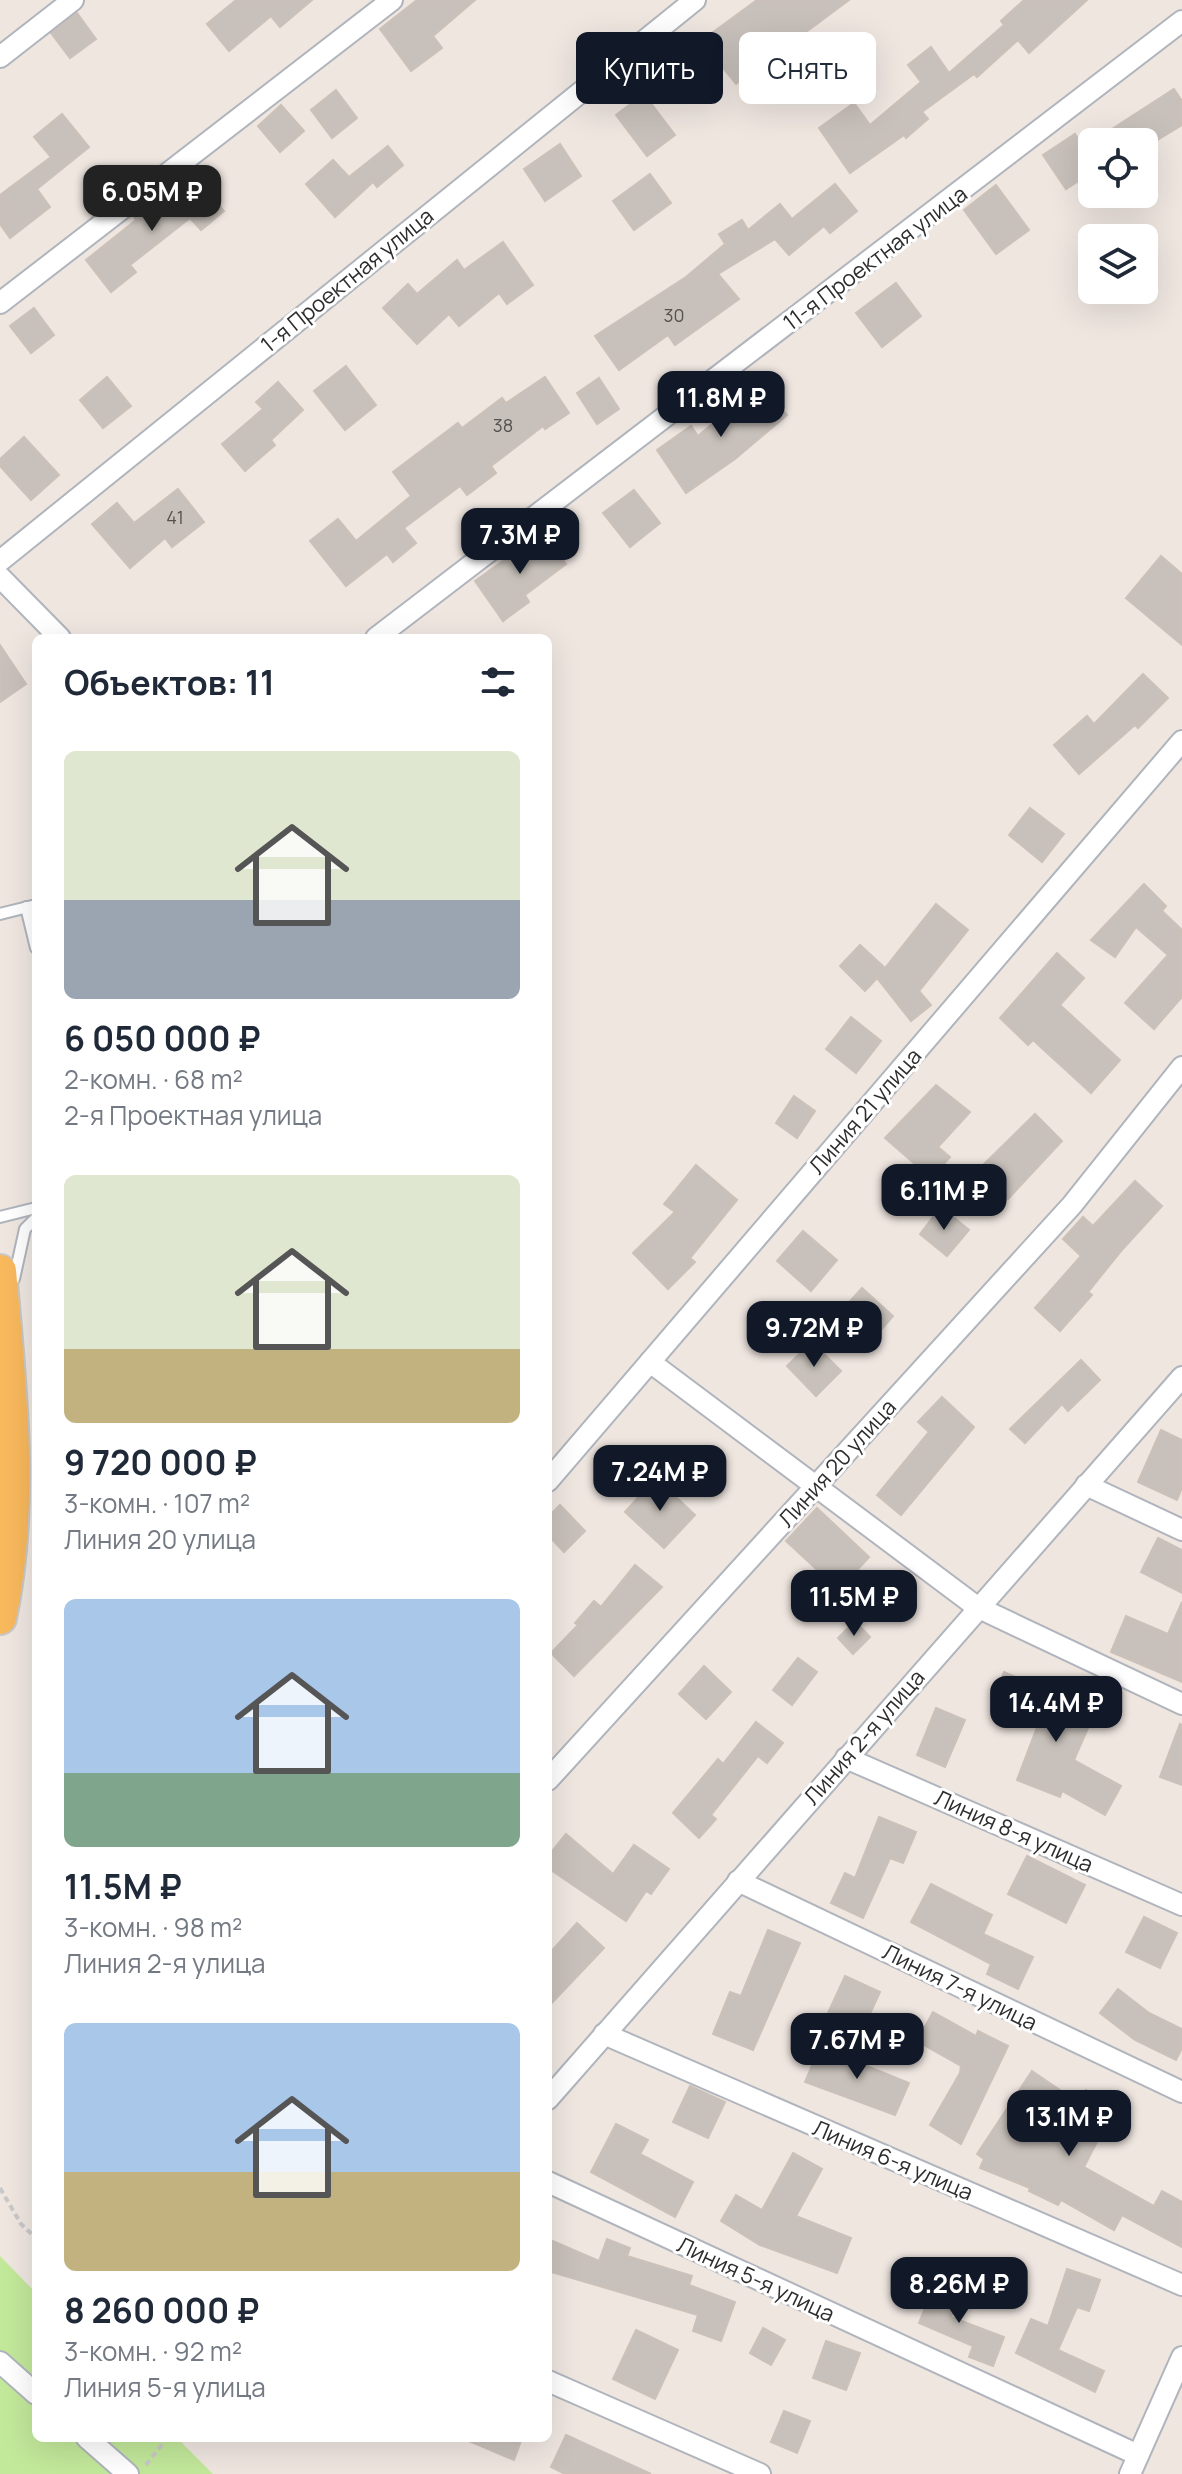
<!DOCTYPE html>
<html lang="ru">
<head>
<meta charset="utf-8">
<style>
	body { margin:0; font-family:Manrope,sans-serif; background:#f6f6f7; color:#1f2937; height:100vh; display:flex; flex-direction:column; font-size:30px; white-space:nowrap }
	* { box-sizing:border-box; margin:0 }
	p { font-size:26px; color:#747a83 }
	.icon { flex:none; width:44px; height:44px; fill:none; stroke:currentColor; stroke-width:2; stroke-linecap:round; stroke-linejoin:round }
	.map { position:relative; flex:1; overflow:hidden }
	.side { position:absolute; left:32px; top:634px; width:520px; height:1808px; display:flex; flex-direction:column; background:#fff; border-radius:12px; box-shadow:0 8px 32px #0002 }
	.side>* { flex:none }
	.guide { position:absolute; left:576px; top:32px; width:486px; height:72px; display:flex; gap:16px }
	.fabs { position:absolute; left:1078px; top:128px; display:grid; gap:16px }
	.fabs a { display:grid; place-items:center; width:80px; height:80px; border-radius:12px; background:#fff; box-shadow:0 8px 32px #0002; font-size:40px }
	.price { position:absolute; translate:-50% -68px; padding:0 18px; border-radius:16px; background:#111827; color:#fff; font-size:26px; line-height:52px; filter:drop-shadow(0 2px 4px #0008) }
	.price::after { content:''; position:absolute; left:50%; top:48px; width:24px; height:18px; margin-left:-12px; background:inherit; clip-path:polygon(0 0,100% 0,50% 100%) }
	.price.current { background:#222; color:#fff }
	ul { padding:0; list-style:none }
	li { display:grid; align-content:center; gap:16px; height:424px; padding:0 32px }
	li span { display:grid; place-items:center; height:248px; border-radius:12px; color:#555 }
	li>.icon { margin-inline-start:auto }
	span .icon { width:144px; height:144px; fill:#fffc; stroke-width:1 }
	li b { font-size:34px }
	h2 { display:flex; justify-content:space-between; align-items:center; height:96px; padding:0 32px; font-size:34px }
	.pill { padding:0 28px; border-radius:12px; background:#fff; box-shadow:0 8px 32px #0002; font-size:28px; line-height:72px }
	.pill.current { background:#111827; color:#fff }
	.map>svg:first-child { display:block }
</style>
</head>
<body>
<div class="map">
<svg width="1182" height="2474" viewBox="0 0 1182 2474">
	<rect width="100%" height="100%" fill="#efe6e0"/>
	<path fill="#c2e89a" d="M 0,2256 L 36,2293 L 36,2438 L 177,2438 L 213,2474 L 0,2474 Z"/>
	<g fill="#c8c1bb" stroke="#cbc1b9" stroke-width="2">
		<path d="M 236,0 L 312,0 L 280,27 L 271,16 L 229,51 L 207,24 Z"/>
		<path d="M 417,0 L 475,0 L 433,36 L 442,48 L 411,71 L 380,29 Z"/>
		<path d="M 757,0 L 849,0 L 736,84 L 701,41 Z"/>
		<path d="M 1024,0 L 1087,0 L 1029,53 L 1018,40 L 977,77 L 974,74 L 922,112 L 928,119 L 906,138 L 904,135 L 850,173 L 819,128 L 854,103 L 870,125 L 921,82 L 908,65 L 931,47 L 949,73 L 1004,25 L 1001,21 Z"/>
		<path d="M 77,13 L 96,39 L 70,58 L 51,33 Z"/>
		<path d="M 1174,89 L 1182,101 L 1182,125 L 1169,133 L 1154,142 L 1092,142 Z"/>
		<path d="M 336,90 L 357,118 L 332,138 L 311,110 Z"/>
		<path d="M 644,94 L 675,135 L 647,156 L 616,115 Z"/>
		<path d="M 281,105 L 304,131 L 280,152 L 258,126 Z"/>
		<path d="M 62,114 L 89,147 L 37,189 L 50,207 L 10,238 L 0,224 L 0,195 L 51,157 L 34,137 Z"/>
		<path d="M 1075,134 L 1084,148 L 1092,142 L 1092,172 L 1066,189 L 1043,155 Z"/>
		<path d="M 560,144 L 581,176 L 545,201 L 524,169 Z"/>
		<path d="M 388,146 L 403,165 L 377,187 L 373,182 L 335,217 L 306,184 L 333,160 L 349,177 Z"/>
		<path d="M 650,174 L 671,203 L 634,230 L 613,201 Z"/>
		<path d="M 197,179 L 224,211 L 201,230 L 190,218 L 130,265 L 136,272 L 111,292 L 86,260 L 136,220 L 134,217 L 157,198 L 164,207 Z"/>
		<path d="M 835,184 L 857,211 L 830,233 L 824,226 L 789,255 L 775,239 L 718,274 L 739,299 L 675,345 L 668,335 L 619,370 L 595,336 L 686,277 L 725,244 L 719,234 L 742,220 L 748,230 L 780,204 L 792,219 Z"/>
		<path d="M 996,185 L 1029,230 L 996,254 L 964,210 Z"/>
		<path d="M 503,242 L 533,285 L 507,304 L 499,293 L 459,326 L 449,314 L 417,344 L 383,308 L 408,284 L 417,294 L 457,260 L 464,270 Z"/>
		<path d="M 896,283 L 921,316 L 882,347 L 856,313 Z"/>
		<path d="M 34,308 L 54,335 L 31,353 L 10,326 Z"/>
		<path d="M 346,366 L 376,405 L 345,430 L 314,391 Z"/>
		<path d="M 107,377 L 131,406 L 103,428 L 80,400 Z"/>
		<path d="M 545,377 L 569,413 L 545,429 L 543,426 L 491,466 L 496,473 L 467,495 L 460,486 L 404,528 L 416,543 L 393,562 L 387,554 L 346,586 L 310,541 L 338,519 L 356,541 L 411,496 L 393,472 L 458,423 L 462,428 L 502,398 L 506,403 Z"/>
		<path d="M 599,378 L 619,409 L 597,424 L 577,393 Z"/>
		<path d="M 278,382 L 303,410 L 271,440 L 275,445 L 245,471 L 222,444 L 263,409 L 256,402 Z"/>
		<path d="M 761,383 L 787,415 L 735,459 L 686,493 L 657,450 L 691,426 L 698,436 Z"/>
		<path d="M 24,437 L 59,475 L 31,500 L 0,466 L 0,459 Z"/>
		<path d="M 178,489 L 204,522 L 172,547 L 165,538 L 130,568 L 92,524 L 117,503 L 134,523 Z"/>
		<path d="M 634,490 L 660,523 L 630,547 L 603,513 Z"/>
		<path d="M 542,533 L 566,564 L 525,595 L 529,602 L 503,621 L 475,581 Z"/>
		<path d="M 1161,556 L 1182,574 L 1182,645 L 1126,598 Z"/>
		<path d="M 0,645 L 26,684 L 0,702 Z"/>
		<path d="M 1143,674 L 1168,698 L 1138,728 L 1135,725 L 1079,774 L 1054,745 L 1087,716 L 1094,724 Z"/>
		<path d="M 1030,808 L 1064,834 L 1042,862 L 1009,835 Z"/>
		<path d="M 1144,884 L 1166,906 L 1162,911 L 1182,930 L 1182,997 L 1154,1029 L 1125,1003 L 1168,955 L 1136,927 L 1115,957 L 1091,940 Z"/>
		<path d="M 936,904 L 968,930 L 919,991 L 931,1005 L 911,1021 L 877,978 L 865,991 L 840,966 L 860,945 L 885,968 Z"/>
		<path d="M 1057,953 L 1084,978 L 1060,1005 L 1120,1060 L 1091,1093 L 1033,1040 L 1028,1045 L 1000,1018 Z"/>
		<path d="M 851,1017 L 881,1041 L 856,1073 L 826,1049 Z"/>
		<path d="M 936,1085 L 970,1112 L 938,1147 L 950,1157 L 931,1178 L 885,1138 Z"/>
		<path d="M 794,1096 L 815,1111 L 797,1138 L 776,1123 Z"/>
		<path d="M 1035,1114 L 1062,1141 L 1008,1199 L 979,1169 Z"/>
		<path d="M 696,1165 L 737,1200 L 690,1258 L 695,1262 L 668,1289 L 633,1253 L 675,1212 L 664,1204 Z"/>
		<path d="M 1135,1181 L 1162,1206 L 1121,1251 L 1088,1292 L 1092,1295 L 1060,1331 L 1035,1308 L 1081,1256 L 1063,1239 L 1083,1217 L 1093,1226 Z"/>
		<path d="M 941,1207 L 969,1230 L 947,1256 L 920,1234 Z"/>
		<path d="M 803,1231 L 837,1260 L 811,1291 L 777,1261 Z"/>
		<path d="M 862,1288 L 893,1316 L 867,1346 L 836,1317 Z"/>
		<path d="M 812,1342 L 841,1371 L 816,1396 L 787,1366 Z"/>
		<path d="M 1081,1360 L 1100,1380 L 1068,1411 L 1062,1404 L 1025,1443 L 1010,1429 Z"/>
		<path d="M 942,1397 L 974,1427 L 901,1515 L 877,1495 L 929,1432 L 918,1422 Z"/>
		<path d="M 1161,1430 L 1182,1440 L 1182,1488 L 1177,1500 L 1138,1482 Z"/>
		<path d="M 656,1478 L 695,1515 L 664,1548 L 625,1512 Z"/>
		<path d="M 560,1505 L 585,1531 L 564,1552 L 548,1535 L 548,1517 Z"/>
		<path d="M 817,1508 L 869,1557 L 839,1590 L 786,1541 Z"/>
		<path d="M 1158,1538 L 1182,1550 L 1182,1593 L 1141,1572 Z"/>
		<path d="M 635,1565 L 662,1587 L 574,1676 L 551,1653 L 578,1625 L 575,1623 L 594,1601 L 601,1607 Z"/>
		<path d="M 1182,1602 L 1182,1682 L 1111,1652 L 1126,1616 L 1168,1634 Z"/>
		<path d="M 855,1621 L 870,1637 L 853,1654 L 838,1638 Z"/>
		<path d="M 798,1658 L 817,1672 L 792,1705 L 773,1690 Z"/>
		<path d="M 704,1666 L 731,1692 L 706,1719 L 679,1694 Z"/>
		<path d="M 1004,1672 L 1095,1712 L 1074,1760 L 1121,1786 L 1105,1815 L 1062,1791 L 1060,1797 L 1017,1780 L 1039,1722 L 992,1703 Z"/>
		<path d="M 936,1708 L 965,1720 L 945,1767 L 917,1755 Z"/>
		<path d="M 756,1722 L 783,1743 L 767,1763 L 758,1756 L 711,1815 L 716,1819 L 699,1838 L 673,1813 L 718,1759 L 723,1764 Z"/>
		<path d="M 1180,1724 L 1182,1725 L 1182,1785 L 1160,1777 Z"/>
		<path d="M 879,1817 L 916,1832 L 903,1863 L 890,1858 L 863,1918 L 831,1903 L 845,1873 L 855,1878 Z"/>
		<path d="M 566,1834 L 613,1874 L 634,1845 L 669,1869 L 651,1894 L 646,1891 L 626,1921 L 548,1868 L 548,1856 Z"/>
		<path d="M 1027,1856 L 1085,1885 L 1066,1923 L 1008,1894 Z"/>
		<path d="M 931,1884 L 992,1915 L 983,1934 L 1033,1957 L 1018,1989 L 987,1974 L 991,1964 L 911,1922 Z"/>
		<path d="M 1144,1917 L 1177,1933 L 1160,1968 L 1126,1952 Z"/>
		<path d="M 577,1923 L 604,1948 L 548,2007 L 548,1955 Z"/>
		<path d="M 768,1930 L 800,1943 L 753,2050 L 713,2034 L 730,1992 L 741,1996 Z"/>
		<path d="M 845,1976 L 880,1992 L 863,2029 L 828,2013 Z"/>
		<path d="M 1118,1989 L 1149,2013 L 1182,2029 L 1182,2048 L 1176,2060 L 1135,2040 L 1100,2013 Z"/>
		<path d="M 933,2012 L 976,2036 L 978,2031 L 1008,2046 L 961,2144 L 930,2125 L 960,2073 L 961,2066 L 917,2041 Z"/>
		<path d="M 820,2047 L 909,2083 L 895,2115 L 805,2082 Z"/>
		<path d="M 1032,2071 L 1079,2103 L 1086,2090 L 1116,2105 L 1084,2167 L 1154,2206 L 1162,2191 L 1182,2202 L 1182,2247 L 1122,2215 L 1114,2230 L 1061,2200 L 1058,2205 L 1029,2191 L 1030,2188 L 980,2168 L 984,2159 L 977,2154 Z"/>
		<path d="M 690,2086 L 725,2102 L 708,2138 L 673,2122 Z"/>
		<path d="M 616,2124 L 648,2140 L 640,2154 L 693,2182 L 675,2217 L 591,2172 Z"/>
		<path d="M 793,2153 L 822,2169 L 796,2216 L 851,2238 L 837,2273 L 760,2245 L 721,2221 L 736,2195 L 762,2210 Z"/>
		<path d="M 548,2239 L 599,2261 L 607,2239 L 630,2248 L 627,2256 L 692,2276 L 689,2285 L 735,2302 L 721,2341 L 693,2331 L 698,2315 L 548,2271 Z"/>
		<path d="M 1067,2269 L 1100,2280 L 1089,2311 L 1077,2307 L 1058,2350 L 1104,2371 L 1095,2392 L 1016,2353 L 1031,2319 L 1048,2326 Z"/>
		<path d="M 936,2281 L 961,2292 L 951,2317 L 1004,2337 L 993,2366 L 969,2357 L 973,2346 L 919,2323 Z"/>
		<path d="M 763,2328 L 785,2340 L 771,2365 L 750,2353 Z"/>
		<path d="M 636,2330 L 678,2350 L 655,2399 L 613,2379 Z"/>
		<path d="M 826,2341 L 860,2353 L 846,2390 L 813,2378 Z"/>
		<path d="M 784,2411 L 810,2421 L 797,2453 L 771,2442 Z"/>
		<path d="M 566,2435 L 651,2474 L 565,2474 L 551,2467 Z"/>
		<path d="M 462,2438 L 522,2438 L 514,2460 Z"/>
	</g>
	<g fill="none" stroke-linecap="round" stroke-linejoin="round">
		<g stroke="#b0b5bd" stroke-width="14">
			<g id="lane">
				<path d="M 26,907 L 36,948"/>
				<path d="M 0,914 L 36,905"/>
				<path d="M 0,1217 L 36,1208"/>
				<path d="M 14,1279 L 25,1229 L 36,1218"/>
			</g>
		</g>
		<g stroke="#b0b5bd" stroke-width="24">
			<g id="street">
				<path d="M 0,57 L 73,0"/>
				<path d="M 0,303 L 392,0"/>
				<path d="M 0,561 L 695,0"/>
				<path d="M 0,577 L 60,638"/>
				<path d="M 376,638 L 1182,21"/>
				<path d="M 650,1362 L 977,1607 L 1182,1704"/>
				<path d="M 548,1481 L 1182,741"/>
				<path d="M 1086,1485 L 1182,1530"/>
				<path d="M 846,1758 L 1182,1905"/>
				<path d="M 548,1780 L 1072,1205 L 1182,1067"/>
				<path d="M 738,1881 L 1182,2092"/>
				<path d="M 604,2034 L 1182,2285"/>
				<path d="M 548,2099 L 1182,1377"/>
				<path d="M 548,2182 L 1138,2455"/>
				<path d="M 0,2362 L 36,2394"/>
				<path d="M 548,2381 L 760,2474"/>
				<path d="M 87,2438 L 128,2474"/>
				<path d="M 1130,2474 L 1182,2357"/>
			</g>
		</g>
		<g stroke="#c8c8c8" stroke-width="36">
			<path id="primary" d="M 0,1271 C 10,1387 24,1503 0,1618"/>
		</g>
		<g stroke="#c8c8c8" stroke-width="4" stroke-dasharray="6 4" stroke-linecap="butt">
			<path d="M 0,2188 L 21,2224 L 36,2238"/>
			<path d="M 146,2465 L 167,2438"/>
		</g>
		<use href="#lane" stroke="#fff" stroke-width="10"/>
		<use href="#street" stroke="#fff" stroke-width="20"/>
		<use href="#primary" stroke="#f8b85c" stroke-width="32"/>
	</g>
	<g text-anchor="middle" stroke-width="6" stroke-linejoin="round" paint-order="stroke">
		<g font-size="18" fill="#545250">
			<text x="674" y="322">30</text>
			<text x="503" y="432">38</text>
			<text x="175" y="524">41</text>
		</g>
		<g font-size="22" fill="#2d2d2d" stroke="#fff">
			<text transform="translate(875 258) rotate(-37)" y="8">11-я Проектная улица</text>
			<text transform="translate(347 280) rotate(-39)" y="8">1-я Проектная улица</text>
			<text transform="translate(865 1111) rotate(-49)" y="8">Линия 21 улица</text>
			<text transform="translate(837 1463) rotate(-48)" y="8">Линия 20 улица</text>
			<text transform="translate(864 1737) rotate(-49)" y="8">Линия 2-я улица</text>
			<text transform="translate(1014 1831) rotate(24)" y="8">Линия 8-я улица</text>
			<text transform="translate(960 1987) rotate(26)" y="8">Линия 7-я улица</text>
			<text transform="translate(893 2160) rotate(23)" y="8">Линия 6-я улица</text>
			<text transform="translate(756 2279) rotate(25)" y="8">Линия 5-я улица</text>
		</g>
	</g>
</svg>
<div class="fabs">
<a><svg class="icon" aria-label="locate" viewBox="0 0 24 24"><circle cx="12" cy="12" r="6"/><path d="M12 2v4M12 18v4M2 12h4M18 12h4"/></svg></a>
<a><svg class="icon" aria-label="layers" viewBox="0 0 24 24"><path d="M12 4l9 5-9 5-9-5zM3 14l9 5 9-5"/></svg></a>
</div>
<b class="price current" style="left:152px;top:233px">6.05M ₽</b>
<b class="price" style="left:721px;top:439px">11.8M ₽</b>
<b class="price" style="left:520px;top:576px">7.3M ₽</b>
<b class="price" style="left:944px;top:1232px">6.11M ₽</b>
<b class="price" style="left:814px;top:1369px">9.72M ₽</b>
<b class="price" style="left:660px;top:1513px">7.24M ₽</b>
<b class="price" style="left:854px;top:1638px">11.5M ₽</b>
<b class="price" style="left:1056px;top:1744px">14.4M ₽</b>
<b class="price" style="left:857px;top:2081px">7.67M ₽</b>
<b class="price" style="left:1069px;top:2158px">13.1M ₽</b>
<b class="price" style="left:959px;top:2325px">8.26M ₽</b>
<div class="guide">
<a class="pill current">Купить</a>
<a class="pill">Снять</a>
</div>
<section class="side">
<h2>Объектов: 11<svg class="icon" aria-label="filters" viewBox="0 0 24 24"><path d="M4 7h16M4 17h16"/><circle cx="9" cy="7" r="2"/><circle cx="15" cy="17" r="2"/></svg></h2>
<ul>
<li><span style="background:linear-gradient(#dfe7d0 60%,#9aa5b1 0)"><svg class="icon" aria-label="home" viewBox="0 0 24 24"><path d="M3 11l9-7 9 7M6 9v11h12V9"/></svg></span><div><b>6 050 000 ₽</b><p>2-комн. · 68 m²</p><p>2-я Проектная улица</p></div></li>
<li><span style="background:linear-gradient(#dfe7d0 70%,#c2b280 0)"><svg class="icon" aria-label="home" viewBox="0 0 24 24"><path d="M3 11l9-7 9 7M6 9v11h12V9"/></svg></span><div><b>9 720 000 ₽</b><p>3-комн. · 107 m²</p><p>Линия 20 улица</p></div></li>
<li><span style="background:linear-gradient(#a9c7e8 70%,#7fa58c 0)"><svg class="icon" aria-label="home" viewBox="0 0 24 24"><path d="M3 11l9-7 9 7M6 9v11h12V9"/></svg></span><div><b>11.5M ₽</b><p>3-комн. · 98 m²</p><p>Линия 2-я улица</p></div></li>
<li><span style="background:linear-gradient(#a9c7e8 60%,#c2b280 0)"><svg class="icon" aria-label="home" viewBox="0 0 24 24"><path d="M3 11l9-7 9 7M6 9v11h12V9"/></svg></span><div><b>8 260 000 ₽</b><p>3-комн. · 92 m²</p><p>Линия 5-я улица</p></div></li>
</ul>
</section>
</div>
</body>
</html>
